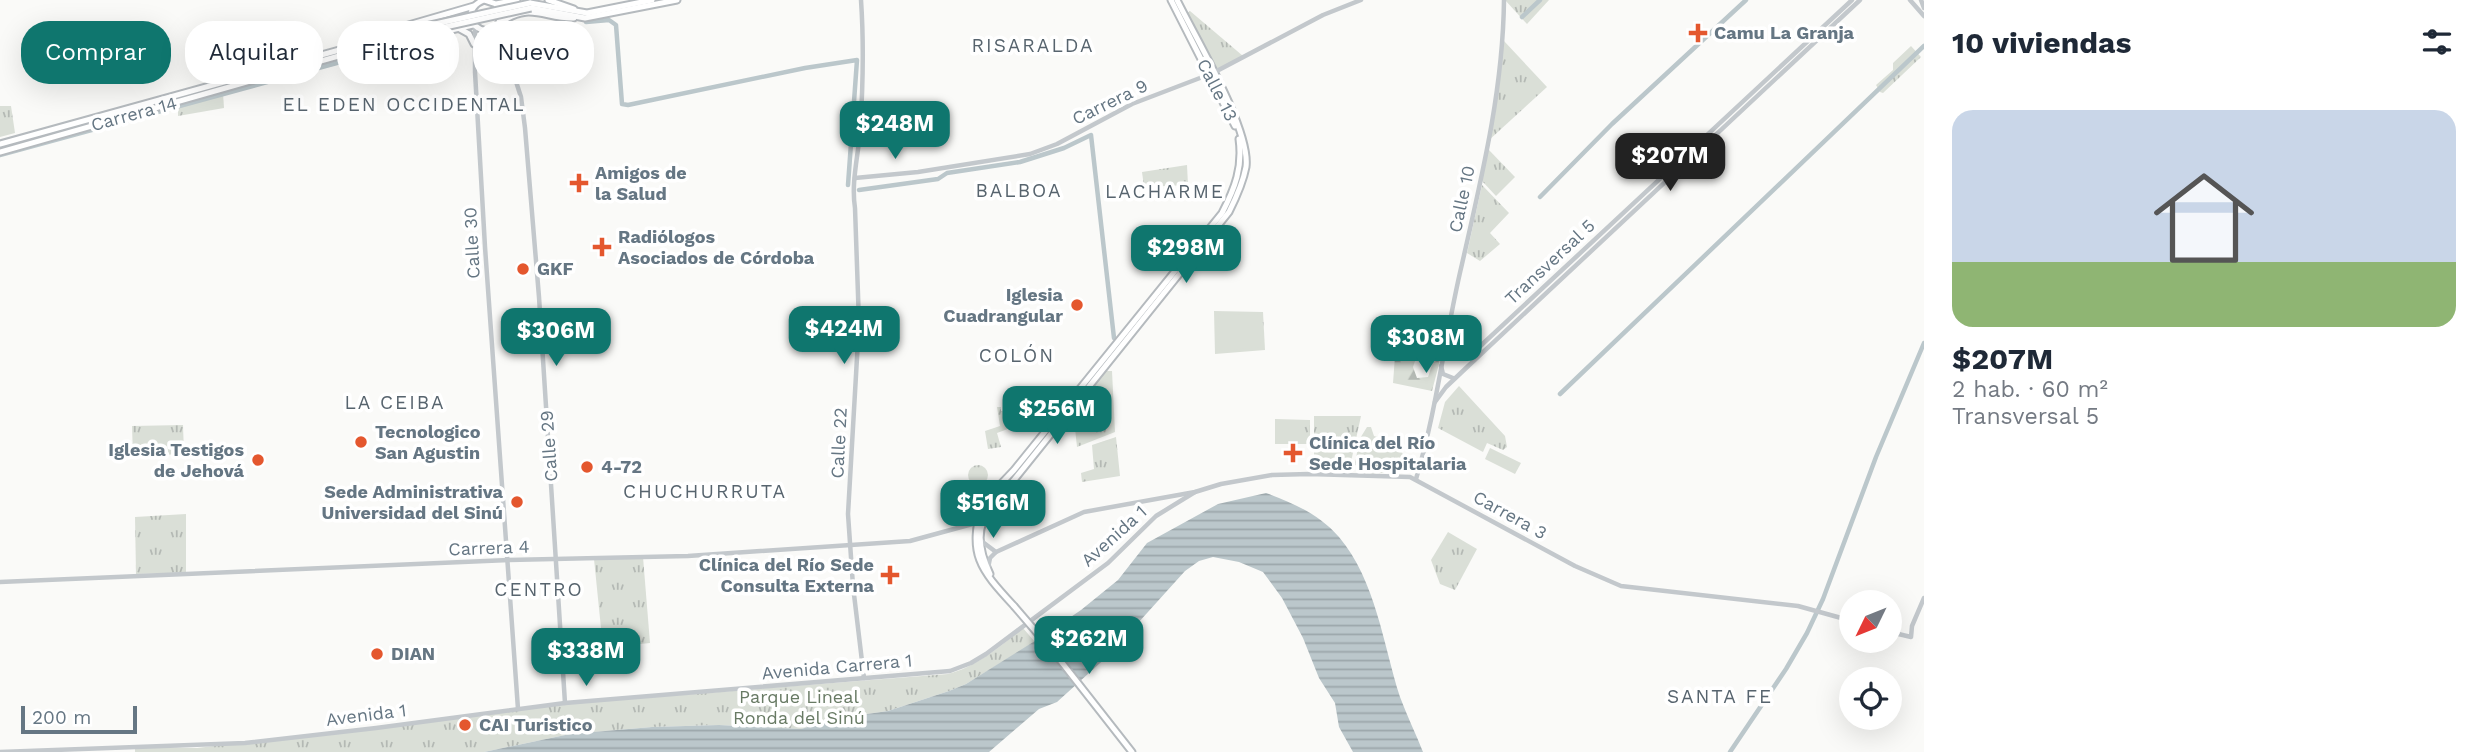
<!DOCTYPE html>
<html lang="es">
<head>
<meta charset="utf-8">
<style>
	body { margin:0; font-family:"Work Sans",sans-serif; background:#f2f2f3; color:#1f2937; height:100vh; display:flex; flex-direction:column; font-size:26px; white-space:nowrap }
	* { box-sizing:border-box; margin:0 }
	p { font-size:23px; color:#747a83 }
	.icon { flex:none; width:38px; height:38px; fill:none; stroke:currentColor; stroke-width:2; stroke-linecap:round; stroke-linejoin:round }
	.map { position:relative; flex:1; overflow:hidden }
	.panel { display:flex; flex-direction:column; background:#fff; width:560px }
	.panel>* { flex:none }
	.top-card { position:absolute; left:21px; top:21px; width:665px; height:63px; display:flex; gap:14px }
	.needle { width:46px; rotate:227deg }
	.controls { position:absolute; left:1839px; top:590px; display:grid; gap:14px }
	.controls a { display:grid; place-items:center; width:63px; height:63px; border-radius:50%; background:#fff; box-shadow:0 7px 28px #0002; font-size:35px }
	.scale { position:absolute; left:21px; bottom:18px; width:116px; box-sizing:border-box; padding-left:7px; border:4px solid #657683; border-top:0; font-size:19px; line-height:24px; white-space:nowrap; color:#657683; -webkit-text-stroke:5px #fff; paint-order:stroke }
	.price { position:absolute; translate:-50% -60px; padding:0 16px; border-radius:14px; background:#0f766e; color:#fff; font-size:23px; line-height:46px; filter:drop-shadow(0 2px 4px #0008) }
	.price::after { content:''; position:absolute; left:50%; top:42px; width:21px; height:16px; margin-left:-10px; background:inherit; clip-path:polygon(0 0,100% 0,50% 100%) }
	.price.selected { background:#222; color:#fff }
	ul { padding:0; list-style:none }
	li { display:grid; align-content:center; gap:14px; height:371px; padding:0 28px }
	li+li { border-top:2px solid #e0e1e3 }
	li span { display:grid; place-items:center; height:217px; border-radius:21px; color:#555 }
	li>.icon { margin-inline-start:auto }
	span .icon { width:126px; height:126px; fill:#fffc; stroke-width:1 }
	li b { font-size:30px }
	h2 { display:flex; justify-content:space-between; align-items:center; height:84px; padding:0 28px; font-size:30px }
	.pill { padding:0 24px; border-radius:28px; background:#fff; box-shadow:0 7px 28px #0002; font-size:24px; line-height:63px }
	.pill.selected { background:#0f766e; color:#fff }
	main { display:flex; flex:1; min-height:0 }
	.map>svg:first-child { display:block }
</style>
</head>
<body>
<main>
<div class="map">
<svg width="1924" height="752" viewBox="0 0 1924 752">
	<defs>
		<pattern id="grass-tufts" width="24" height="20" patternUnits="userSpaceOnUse" patternTransform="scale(1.75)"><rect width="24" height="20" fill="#dadfd7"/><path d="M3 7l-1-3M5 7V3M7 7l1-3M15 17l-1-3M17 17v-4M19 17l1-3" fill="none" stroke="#b4b9b4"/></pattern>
		<pattern id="forest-firs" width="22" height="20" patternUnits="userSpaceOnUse" patternTransform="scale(1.75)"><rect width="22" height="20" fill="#dadfd7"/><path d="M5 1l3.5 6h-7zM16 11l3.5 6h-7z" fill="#b4b9b4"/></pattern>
		<pattern id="water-rules" width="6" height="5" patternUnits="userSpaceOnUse" patternTransform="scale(1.75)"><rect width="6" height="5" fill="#bbc7cb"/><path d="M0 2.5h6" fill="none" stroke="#9ca6aa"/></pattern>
	</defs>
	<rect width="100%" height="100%" fill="#fafaf8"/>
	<g fill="url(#grass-tufts)">
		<path d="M 1505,0 L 1549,0 L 1527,24 Z"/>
		<path d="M 1190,11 L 1243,56 L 1213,71 L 1186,14 Z"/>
		<path d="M 1504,41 L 1547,87 L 1488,141 Z"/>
		<path d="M 1911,46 L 1921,57 L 1883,93 L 1880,92 L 1876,85 L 1893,70 L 1893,63 Z"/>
		<path d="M 223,93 L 224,108 L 178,116 L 178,105 Z"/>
		<path d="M 0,106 L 11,106 L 15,133 L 0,137 Z"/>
		<path d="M 1488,149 L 1515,177 L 1496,196 L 1482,181 Z"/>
		<path d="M 1187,165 L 1188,185 L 1144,187 L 1142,172 Z"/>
		<path d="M 1482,185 L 1509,213 L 1490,233 L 1500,244 L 1480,261 L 1467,253 Z"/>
		<path d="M 1214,311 L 1263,312 L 1265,350 L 1215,354 Z"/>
		<path d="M 1104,371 L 1112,371 L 1115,432 L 1077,447 L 1073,410 Z"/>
		<path d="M 1459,386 L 1505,436 L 1507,447 L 1503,450 L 1487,443 L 1483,452 L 1438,428 L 1445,402 Z"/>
		<path d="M 997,407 L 1001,407 L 1001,411 L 1010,410 L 1011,415 L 1014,415 L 1014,412 L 1018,413 L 1021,424 L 997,433 L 1001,447 L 988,449 L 985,431 L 1000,426 Z"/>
		<path d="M 1314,416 L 1361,416 L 1349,471 L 1314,467 Z"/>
		<path d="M 1275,419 L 1310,420 L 1310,444 L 1275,444 Z"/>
		<path d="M 183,425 L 184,454 L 133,456 L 132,426 Z"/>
		<path d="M 1116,437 L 1120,476 L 1082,482 L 1081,473 L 1094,469 L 1092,445 Z"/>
		<circle cx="978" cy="475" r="10"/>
		<path d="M 186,514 L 186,573 L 136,574 L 135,517 Z"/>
		<path d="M 1448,532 L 1477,549 L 1455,590 L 1440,584 L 1431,560 Z"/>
		<path d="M 643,557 L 650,643 L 603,648 L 594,559 Z"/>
		<path d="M 1023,628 L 1035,642 L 966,684 L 949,691 L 888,711 L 839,718 L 801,729 L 719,725 L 652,727 L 570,734 L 484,752 L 135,752 L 135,747 L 197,748 L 564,704 L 948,674 C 978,666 999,647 1023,628 Z"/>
	</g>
	<g fill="url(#forest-firs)">
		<path d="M 1414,349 L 1428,351 L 1430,358 L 1415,361 L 1413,367 L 1417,378 L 1428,377 L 1433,362 L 1440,360 L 1432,391 L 1393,383 L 1395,356 Z"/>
		<path d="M 1367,427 L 1371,427 L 1374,436 L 1403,445 L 1401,452 L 1406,457 L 1396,472 L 1367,474 L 1364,469 L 1355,465 L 1359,440 Z"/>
	</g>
	<g fill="#dadfd7">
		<path d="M 1218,314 L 1260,315 L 1261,347 L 1219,351 Z"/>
		<path d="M 1490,448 L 1521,463 L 1515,474 L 1485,459 Z"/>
	</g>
	<path fill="url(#water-rules)" d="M 1266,493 C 1293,503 1319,514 1339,537 C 1376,581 1383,644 1400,697 C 1407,716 1416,734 1423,752 L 1353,752 L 1339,727 L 1335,703 L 1319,678 L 1303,638 L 1282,598 L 1263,572 L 1239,562 L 1213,557 L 1199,561 L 1185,571 L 1110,654 L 1057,702 L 1039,709 L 989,752 L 484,752 L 570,734 L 652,727 L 719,725 L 801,729 L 839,718 L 888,711 L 949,691 L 966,684 L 1043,636 L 1081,610 L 1118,580 L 1147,543 L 1218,504 Z"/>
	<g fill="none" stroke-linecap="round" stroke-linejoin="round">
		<g stroke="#bbc7cb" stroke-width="4.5">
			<path d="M 1522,17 L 1540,0"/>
			<path d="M 586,22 L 609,20 L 616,25 L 622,104 L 628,105 L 805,68 L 857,60 L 848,185"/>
			<path d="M 0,155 L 366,55"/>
			<path d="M 859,190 L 938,179 L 947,173 L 1020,162 L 1064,148 L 1091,135 L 1114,338"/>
			<path d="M 1540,197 L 1612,124 L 1746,0"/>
			<path d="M 1560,394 L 1924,46"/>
			<path d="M 1730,752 L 1786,669 L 1807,633 L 1823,599 L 1876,457 L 1924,343"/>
		</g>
		<g stroke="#b5babe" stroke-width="9">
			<g id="major">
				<path d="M 548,0 L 574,9"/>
				<path d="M 1171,0 L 1235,126"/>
				<path d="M 530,3 L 587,13 L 652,0"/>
				<path d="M 496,4 L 501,15 L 498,26 L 487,31 C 467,28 465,7 484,0 L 496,4 L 517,0"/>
				<path d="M 531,8 L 585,18 L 677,0"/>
				<path d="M 500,23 C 530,1 545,19 574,18"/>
				<path d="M 460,29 L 469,34 L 474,44"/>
				<path d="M 394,32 L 405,26 L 474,6"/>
				<path d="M 412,39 L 473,25"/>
				<path d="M 0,144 L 426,26"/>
				<path d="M 0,152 L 427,31"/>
				<circle cx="992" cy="498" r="11"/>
				<path d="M 996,489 L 1014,470 L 1222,213 C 1235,188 1243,167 1239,139"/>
				<path d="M 1002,495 L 1229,212 C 1236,198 1243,183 1246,167 C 1251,130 1195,37 1177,0"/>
				<path d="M 982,503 C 968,555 979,568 1014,606"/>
				<path d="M 990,574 C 980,553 973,527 992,509"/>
				<path d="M 1056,655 L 1132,752"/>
			</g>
		</g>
		<g stroke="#c3c8cc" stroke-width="4.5">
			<path d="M 861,0 C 864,44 863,88 860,132 C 858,157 851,183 855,208 L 859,323 L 848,514 L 853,586 L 864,678"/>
			<path d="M 1910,0 L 1924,16"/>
			<path d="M 1921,0 L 1924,8"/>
			<path d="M 498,26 L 521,97 L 525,128 L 539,297 L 565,703"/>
			<path d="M 475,27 L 475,72 L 485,247 L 518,709"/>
			<path d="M 855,178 L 918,172 L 1030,154 L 1057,144 L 1132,104 L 1213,73 L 1323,15 L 1361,0"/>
			<path d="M 1444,353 L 1468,355 L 1475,351 L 1852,0"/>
			<path d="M 1441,366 L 1443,374 L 1453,378"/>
			<path d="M 1435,402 L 1446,387 L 1465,369 L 1860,0"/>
			<path d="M 1416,479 C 1437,409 1445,335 1462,264 C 1482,176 1503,90 1504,0"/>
			<path d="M 980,540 L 996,552"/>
			<path d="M 988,568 L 990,558 L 996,552 L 1084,512 L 1195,492 L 1221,484 L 1272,475 L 1309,474 L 1410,477 L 1575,566 L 1621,586 L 1798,606 L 1852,621"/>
			<path d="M 0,582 L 509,560 L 688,556 L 910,541 L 976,523"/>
			<path d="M 1890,632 L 1911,637 L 1912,626 L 1924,598"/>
			<path d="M 0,752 L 245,743 L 376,728 L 565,703 L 950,671 L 971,663 L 986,654 L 1108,563 L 1156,516 L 1195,492"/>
		</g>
		<use href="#major" stroke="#fff" stroke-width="5"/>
		<g stroke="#b5babe" stroke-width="9" stroke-linecap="butt">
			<g id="major-bridge">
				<path d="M 426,26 L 530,3"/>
				<path d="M 427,31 L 531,8"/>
				<path d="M 1014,606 L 1056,655"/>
			</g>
		</g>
		<use href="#major-bridge" stroke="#fff" stroke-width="5"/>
	</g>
	<g fill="#e4572e" stroke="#fff" stroke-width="2.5">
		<path d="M1694.5 22.5h7v7h7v7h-7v7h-7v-7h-7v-7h7z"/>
		<path d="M575.5 172.5h7v7h7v7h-7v7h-7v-7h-7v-7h7z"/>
		<path d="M598.5 236.5h7v7h7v7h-7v7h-7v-7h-7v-7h7z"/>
		<circle cx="523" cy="269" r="7"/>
		<circle cx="1077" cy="305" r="7"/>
		<circle cx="361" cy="442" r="7"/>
		<path d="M1289.5 442.5h7v7h7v7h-7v7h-7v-7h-7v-7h7z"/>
		<circle cx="258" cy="460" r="7"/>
		<circle cx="587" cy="467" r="7"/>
		<circle cx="517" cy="502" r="7"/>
		<path d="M886.5 564.5h7v7h7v7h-7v7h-7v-7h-7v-7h7z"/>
		<circle cx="377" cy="654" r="7"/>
		<circle cx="465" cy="725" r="7"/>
	</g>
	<g text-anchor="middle" stroke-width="7" stroke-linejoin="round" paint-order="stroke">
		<g font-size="18" font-weight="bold" fill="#657683" stroke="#fff" text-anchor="start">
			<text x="1714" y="39">Camu La Granja</text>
			<text x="595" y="179">Amigos de<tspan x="595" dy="21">la Salud</tspan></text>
			<text x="618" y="243">Radiólogos<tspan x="618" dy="21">Asociados de Córdoba</tspan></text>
			<text x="537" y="275">GKF</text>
			<text x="1063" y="301" text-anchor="end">Iglesia<tspan x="1063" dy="21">Cuadrangular</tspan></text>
			<text x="375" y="438">Tecnologico<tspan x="375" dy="21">San Agustin</tspan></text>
			<text x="1309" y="449">Clínica del Río<tspan x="1309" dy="21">Sede Hospitalaria</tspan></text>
			<text x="244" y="456" text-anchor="end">Iglesia Testigos<tspan x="244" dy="21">de Jehová</tspan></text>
			<text x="601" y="473">4-72</text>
			<text x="503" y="498" text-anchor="end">Sede Administrativa<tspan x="503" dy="21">Universidad del Sinú</tspan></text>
			<text x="874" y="571" text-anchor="end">Clínica del Río Sede<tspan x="874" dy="21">Consulta Externa</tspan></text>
			<text x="391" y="660">DIAN</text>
			<text x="479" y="731">CAI Turistico</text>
		</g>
		<g font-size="18" fill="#657683" stroke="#fff">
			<text transform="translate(1217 90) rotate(63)" y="6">Calle 13</text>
			<text transform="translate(1110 102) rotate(-26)" y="6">Carrera 9</text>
			<text transform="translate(134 114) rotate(-15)" y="6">Carrera 14</text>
			<text transform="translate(1462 199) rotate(-78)" y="6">Calle 10</text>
			<text transform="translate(472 243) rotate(-93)" y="6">Calle 30</text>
			<text transform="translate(1550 262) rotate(-43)" y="6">Transversal 5</text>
			<text transform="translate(839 443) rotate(-87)" y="6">Calle 22</text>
			<text transform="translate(549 446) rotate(-94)" y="6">Calle 29</text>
			<text transform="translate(1510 515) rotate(29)" y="6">Carrera 3</text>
			<text transform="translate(1114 536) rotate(-42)" y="6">Avenida 1</text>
			<text transform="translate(489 548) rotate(-2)" y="6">Carrera 4</text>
			<text transform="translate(837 667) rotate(-5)" y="6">Avenida Carrera 1</text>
			<text transform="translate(366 715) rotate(-7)" y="6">Avenida 1</text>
		</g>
		<g font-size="18" fill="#687a64" stroke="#fff">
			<text x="799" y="703">Parque Lineal<tspan x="799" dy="21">Ronda del Sinú</tspan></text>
		</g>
		<g font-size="19" letter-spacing="2" fill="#57646e" stroke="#fff">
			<text x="1033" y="52">RISARALDA</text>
			<text x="404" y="111">EL EDEN OCCIDENTAL</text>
			<text x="1019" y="197">BALBOA</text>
			<text x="1165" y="198">LACHARME</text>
			<text x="1017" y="362">COLÓN</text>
			<text x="395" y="409">LA CEIBA</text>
			<text x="705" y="498">CHUCHURRUTA</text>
			<text x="539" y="596">CENTRO</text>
			<text x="1720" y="703">SANTA FE</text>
		</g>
	</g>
</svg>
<div class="controls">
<a><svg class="needle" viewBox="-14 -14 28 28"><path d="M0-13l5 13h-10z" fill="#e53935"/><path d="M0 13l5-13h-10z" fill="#747a83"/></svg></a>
<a><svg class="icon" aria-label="locate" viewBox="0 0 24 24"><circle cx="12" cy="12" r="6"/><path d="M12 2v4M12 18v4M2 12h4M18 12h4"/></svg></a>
</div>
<div class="scale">200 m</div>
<b class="price" style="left:895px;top:161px">$248M</b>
<b class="price selected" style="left:1670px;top:193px">$207M</b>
<b class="price" style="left:1186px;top:285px">$298M</b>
<b class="price" style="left:844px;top:366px">$424M</b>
<b class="price" style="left:556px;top:368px">$306M</b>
<b class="price" style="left:1426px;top:375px">$308M</b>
<b class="price" style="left:1057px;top:446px">$256M</b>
<b class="price" style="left:993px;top:540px">$516M</b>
<b class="price" style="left:1089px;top:676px">$262M</b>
<b class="price" style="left:586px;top:688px">$338M</b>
<div class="top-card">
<a class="pill selected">Comprar</a>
<a class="pill">Alquilar</a>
<a class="pill">Filtros</a>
<a class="pill">Nuevo</a>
</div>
</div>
<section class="panel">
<h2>10 viviendas<svg class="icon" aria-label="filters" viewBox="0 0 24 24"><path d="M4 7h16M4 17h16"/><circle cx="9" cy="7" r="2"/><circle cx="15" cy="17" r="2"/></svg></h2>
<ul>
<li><span style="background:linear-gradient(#c9d6e8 70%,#8fb573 0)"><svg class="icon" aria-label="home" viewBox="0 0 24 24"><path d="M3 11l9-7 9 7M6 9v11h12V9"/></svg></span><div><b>$207M</b><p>2 hab. · 60 m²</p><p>Transversal 5</p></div></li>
</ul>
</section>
</main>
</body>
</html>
